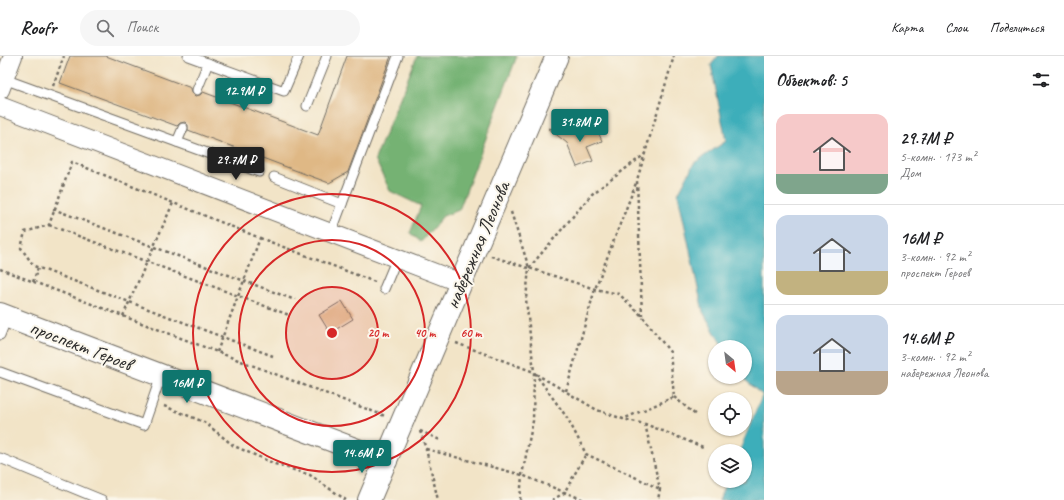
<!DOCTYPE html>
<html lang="ru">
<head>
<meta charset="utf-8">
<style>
	body { margin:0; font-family:Caveat,sans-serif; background:#f6f6f6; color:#202124; height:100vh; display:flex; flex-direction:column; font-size:15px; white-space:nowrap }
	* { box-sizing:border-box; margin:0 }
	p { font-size:13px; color:#757577 }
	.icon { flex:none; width:22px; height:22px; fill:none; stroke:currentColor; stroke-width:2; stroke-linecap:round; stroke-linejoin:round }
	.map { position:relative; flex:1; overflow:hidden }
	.panel { display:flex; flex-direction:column; background:#fff; width:300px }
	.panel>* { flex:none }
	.needle { width:26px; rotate:151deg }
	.controls { position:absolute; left:708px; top:284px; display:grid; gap:8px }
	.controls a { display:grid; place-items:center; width:44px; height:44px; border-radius:50%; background:#fff; box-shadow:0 1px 3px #0004; font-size:20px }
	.price { position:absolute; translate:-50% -34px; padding:0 9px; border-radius:4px; background:#0f766e; color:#fff; font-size:13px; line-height:26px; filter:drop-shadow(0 1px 2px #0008) }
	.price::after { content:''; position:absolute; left:50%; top:24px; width:12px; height:9px; margin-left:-6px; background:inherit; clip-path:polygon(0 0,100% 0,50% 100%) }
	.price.selected { background:#222; color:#fff }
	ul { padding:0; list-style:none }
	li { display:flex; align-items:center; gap:12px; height:100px; padding:0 12px }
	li+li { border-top:1px solid #e0e0e0 }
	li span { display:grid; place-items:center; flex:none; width:112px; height:80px; border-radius:12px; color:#555 }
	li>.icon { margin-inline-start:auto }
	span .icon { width:48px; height:48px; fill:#fffc; stroke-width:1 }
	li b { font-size:17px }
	h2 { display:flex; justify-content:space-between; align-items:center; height:48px; padding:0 12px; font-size:17px }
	header { display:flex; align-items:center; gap:24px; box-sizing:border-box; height:56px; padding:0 20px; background:#fff; border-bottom:1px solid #e0e0e0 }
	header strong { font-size:19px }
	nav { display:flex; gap:22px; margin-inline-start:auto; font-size:14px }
	.search { width:280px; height:36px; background:#f6f6f6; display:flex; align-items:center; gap:10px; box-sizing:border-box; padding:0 14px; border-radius:22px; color:#757577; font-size:15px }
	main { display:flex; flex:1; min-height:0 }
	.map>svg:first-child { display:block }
</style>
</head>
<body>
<header>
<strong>Roofr</strong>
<div class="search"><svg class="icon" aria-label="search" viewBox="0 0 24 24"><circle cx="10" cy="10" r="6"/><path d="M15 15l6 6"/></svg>Поиск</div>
<nav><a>Карта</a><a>Слои</a><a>Поделиться</a></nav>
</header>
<main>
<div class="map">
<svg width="764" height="444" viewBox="0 0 764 444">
	<rect width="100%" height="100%" fill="#fbf7ec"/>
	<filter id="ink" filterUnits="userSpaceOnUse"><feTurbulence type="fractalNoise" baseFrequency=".025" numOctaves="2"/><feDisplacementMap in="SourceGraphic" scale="8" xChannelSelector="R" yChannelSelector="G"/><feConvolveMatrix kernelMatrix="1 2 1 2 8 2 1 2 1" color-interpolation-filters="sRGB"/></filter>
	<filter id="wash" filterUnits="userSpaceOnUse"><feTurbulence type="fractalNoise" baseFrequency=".012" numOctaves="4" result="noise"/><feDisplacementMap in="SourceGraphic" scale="16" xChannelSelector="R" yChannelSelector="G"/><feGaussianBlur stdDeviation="0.9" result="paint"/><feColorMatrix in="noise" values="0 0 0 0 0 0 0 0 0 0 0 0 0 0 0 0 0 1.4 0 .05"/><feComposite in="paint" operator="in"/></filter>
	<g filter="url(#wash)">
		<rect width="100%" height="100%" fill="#f2e4c7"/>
		<path fill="#75b273" stroke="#506e4f" d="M 417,0 L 517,0 L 459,154 L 443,160 L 421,186 L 410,177 L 421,150 L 390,135 L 375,103 Z"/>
		<path fill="#3eaeba" stroke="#346c72" d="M 718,0 L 764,0 L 764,444 L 719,444 L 726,425 L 745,425 L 745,395 L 739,395 L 762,339 L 742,321 L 745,321 L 745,291 L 723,291 L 703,256 L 678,138 L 694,107 L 726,85 L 711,9 Z"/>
		<path fill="#f2e4c7" d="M 757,336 L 762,339 L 739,395 L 737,395 L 760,339 Z"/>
		<g id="blocks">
			<g fill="#dfb885">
				<path d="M 70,0 L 106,0 L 191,32 L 192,37 L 195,40 L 200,39 L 203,36 L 318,79 L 347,0 L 391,0 L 348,116 L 329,127 L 188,74 L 188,69 L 185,66 L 180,67 L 177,70 L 60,27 Z"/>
				<path d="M 595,69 L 602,85 L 587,91 L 593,105 L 577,111 L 567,87 L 548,72 L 576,76 Z"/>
				<path d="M 342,245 L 353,263 L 330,277 L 319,259 Z"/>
			</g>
		</g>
	</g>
	<g filter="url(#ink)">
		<use href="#blocks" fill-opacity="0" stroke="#716c62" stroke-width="1"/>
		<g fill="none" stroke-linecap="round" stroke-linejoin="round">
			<g stroke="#716c62" stroke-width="11">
				<g id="lane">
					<path d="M 188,0 L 284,35 L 299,0"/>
					<path d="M 4,23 L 177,86 L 183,72"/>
					<path d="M 197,34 L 208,7"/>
					<path d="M 307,50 L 327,0"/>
					<path d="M 177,86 L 259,116"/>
					<path d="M 274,121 L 342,148"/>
					<path d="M 331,177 L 398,0"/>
					<path d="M 384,233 L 397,202"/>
					<path d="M 0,279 L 7,261"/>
					<path d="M 0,316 L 144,369 L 161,320"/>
					<path d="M 0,402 L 102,444"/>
				</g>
			</g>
			<g stroke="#716c62" stroke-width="20">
				<g id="street">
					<path d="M 0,34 L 13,0"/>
					<path d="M 0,50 L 461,227"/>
				</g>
			</g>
			<g stroke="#716c62" stroke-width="24">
				<g id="secondary">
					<path d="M 0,258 L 386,405"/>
					<path d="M 369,444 L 557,0"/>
				</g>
			</g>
			<g stroke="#716c62" stroke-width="2.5" stroke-dasharray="3 3" stroke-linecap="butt">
				<path d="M 53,30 L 64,0"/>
				<path d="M 53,153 L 295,244"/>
				<path d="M 511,156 L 529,212 L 595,233 L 619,238 L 642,260 L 670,296 L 674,341 L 623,363"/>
				<path d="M 49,169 L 289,259"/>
				<path d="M 260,182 L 375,226"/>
				<path d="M 491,200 L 528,212"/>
				<path d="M 0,213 L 385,360"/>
				<path d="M 33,226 L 38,212"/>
				<path d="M 123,260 L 173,147"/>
				<path d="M 642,260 L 637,124 L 674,0"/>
				<path d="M 456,287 L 534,316 L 568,363 L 586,398 L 660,433"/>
				<path d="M 217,296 C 231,258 246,220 260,182 L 72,106 L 49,169 L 25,176 L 21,192 L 34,210 L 273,300"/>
				<path d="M 536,318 L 597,354 L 623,363 L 645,368 L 703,391"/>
				<path d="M 566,335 L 595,233 L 636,127"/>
				<path d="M 674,341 L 697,360"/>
				<path d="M 164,350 L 204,366 L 234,390 L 275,408 L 310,419 L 346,444"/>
				<path d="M 645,368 L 660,433 L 658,444"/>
				<path d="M 420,375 L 426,393 L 438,444"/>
				<path d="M 420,375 L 440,384"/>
				<path d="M 426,393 L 522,419 L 584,444"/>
				<path d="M 520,444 L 522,419 L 533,365 L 534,316 L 526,243 L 529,212 L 592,138 L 645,98"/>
				<path d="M 552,444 L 564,437 L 586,398"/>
			</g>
			<use href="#lane" stroke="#fff" stroke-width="9"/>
			<use href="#street" stroke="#fff" stroke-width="18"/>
			<use href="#secondary" stroke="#fff" stroke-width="22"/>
		</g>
	</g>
	<circle cx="332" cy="277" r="46" fill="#d62828" fill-opacity=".12"/>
	<g fill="none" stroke="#d62828" stroke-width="2">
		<circle cx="332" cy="277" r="46"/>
		<circle cx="332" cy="277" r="93"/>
		<circle cx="332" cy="277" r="139"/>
	</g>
	<g text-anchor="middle" stroke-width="4" stroke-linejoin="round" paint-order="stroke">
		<g font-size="20" fill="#2b2b2b" stroke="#fbf7ec">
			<text transform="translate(477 189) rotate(-67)" y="7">набережная Леонова</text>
			<text transform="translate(81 289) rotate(21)" y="7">проспект Героев</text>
		</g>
	</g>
	<circle cx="332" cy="277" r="6" fill="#d62828" stroke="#fbf7ec" stroke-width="2"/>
	<g font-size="12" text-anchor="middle" font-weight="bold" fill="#d62828" stroke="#fbf7ec" stroke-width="4" stroke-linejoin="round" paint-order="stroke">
		<text x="378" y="281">20 m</text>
		<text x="425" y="281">40 m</text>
		<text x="471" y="281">60 m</text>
	</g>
</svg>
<div class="controls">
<a><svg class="needle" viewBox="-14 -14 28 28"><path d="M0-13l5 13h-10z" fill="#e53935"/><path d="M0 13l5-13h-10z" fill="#757577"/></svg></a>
<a><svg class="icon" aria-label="locate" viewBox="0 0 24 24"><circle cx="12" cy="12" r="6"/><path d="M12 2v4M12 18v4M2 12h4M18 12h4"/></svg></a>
<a><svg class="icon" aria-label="layers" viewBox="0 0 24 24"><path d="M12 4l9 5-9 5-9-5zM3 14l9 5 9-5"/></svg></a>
</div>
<b class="price" style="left:244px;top:56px">12.9M ₽</b>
<b class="price" style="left:580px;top:87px">31.8M ₽</b>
<b class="price selected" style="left:236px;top:125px">29.7M ₽</b>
<b class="price" style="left:187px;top:348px">16M ₽</b>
<b class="price" style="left:362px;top:418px">14.6M ₽</b>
</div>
<section class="panel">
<h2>Объектов: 5<svg class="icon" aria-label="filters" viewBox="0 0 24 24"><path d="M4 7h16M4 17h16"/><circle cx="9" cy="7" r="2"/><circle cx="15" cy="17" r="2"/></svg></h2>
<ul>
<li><span style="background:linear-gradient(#f6c9c9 75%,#7fa58c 0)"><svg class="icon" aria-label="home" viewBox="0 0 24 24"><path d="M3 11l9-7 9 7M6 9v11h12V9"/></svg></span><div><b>29.7M ₽</b><p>5-комн. · 173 m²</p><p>Дом</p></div></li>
<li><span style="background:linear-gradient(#c9d6e8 70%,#c2b280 0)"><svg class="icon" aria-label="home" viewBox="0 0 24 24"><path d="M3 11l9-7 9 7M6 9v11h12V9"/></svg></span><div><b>16M ₽</b><p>3-комн. · 92 m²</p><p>проспект Героев</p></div></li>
<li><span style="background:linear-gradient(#c9d6e8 70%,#b9a48a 0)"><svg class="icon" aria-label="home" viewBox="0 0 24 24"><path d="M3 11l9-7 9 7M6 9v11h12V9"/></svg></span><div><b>14.6M ₽</b><p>3-комн. · 92 m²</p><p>набережная Леонова</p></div></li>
</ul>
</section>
</main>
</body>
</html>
